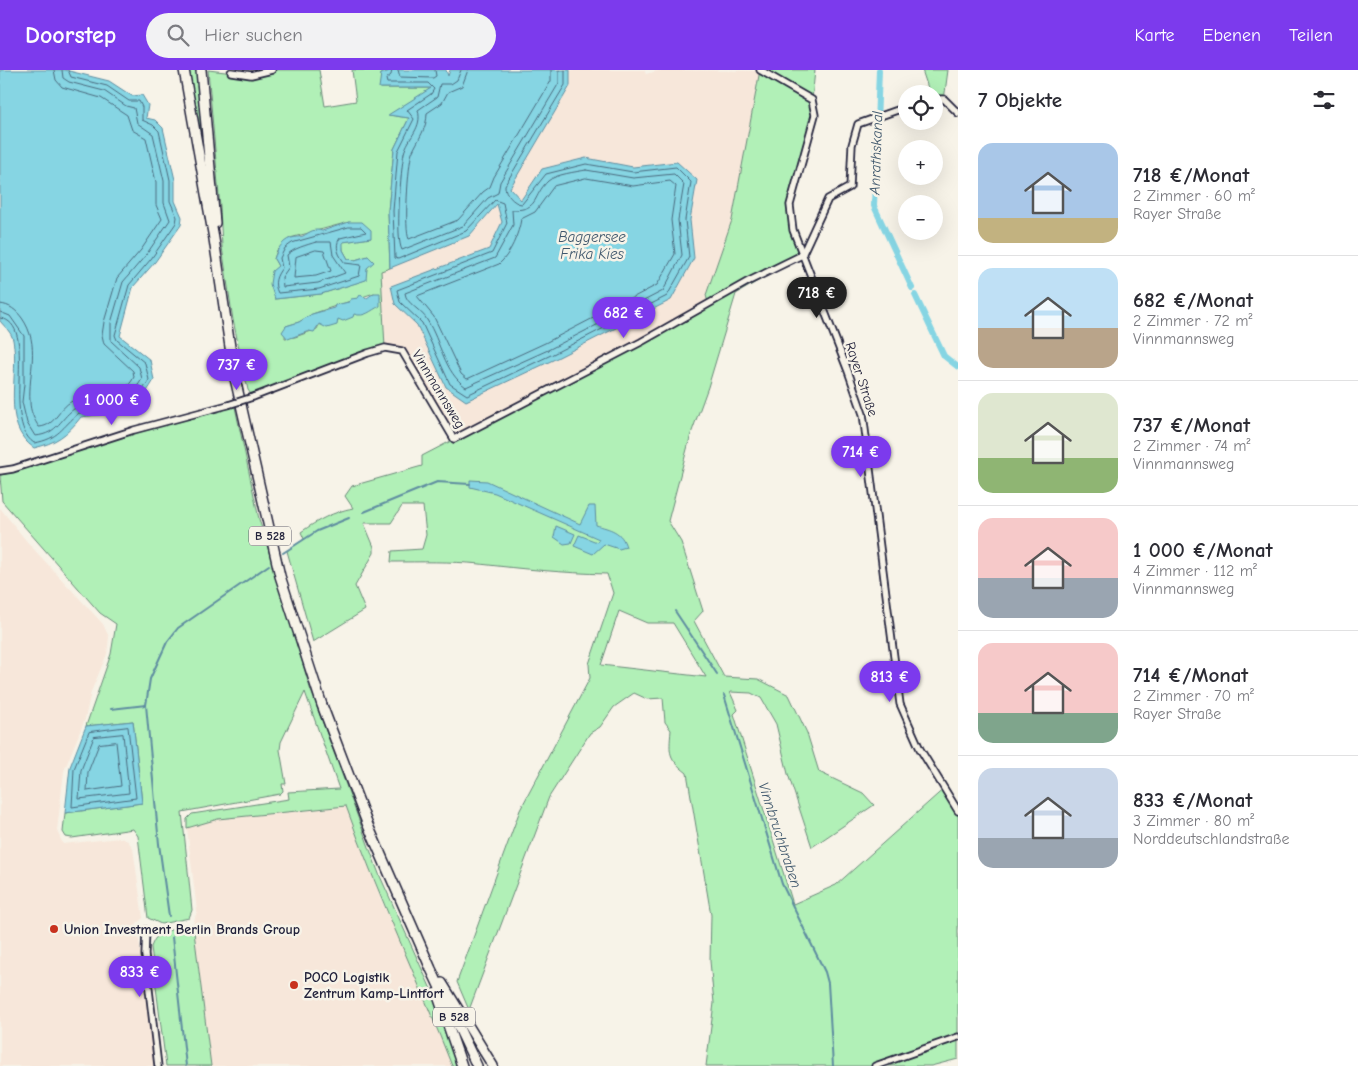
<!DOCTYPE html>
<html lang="de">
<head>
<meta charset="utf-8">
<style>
	body { margin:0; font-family:"Comic Neue",sans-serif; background:#f2f2f3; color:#2b2b33; height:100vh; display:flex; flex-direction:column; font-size:19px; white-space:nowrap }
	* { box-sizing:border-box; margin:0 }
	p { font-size:16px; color:#7c7c81 }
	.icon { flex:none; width:28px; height:28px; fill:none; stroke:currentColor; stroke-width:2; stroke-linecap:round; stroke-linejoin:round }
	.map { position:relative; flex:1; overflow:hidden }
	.side { display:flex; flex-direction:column; background:#fff; width:400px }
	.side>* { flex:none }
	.buttons { position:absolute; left:898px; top:15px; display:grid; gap:10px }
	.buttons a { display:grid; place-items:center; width:45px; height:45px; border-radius:50%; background:#fff; box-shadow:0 5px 20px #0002; font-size:25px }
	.price { position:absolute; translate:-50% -42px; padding:0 11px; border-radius:18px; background:#7c3aed; color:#fff; font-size:16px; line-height:32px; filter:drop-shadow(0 1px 2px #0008) }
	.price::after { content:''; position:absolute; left:50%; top:30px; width:15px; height:11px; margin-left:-8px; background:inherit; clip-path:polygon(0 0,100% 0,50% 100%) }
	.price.selected { background:#222; color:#fff }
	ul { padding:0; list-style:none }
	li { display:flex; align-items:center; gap:15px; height:125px; padding:0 20px }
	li+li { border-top:1px solid #e1e1e2 }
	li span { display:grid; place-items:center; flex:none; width:140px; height:100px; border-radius:15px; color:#555 }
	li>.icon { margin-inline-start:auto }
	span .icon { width:60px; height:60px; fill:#fffc; stroke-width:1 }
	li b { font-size:21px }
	h2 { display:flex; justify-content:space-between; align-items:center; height:60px; padding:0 20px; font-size:21px }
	header { display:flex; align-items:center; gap:30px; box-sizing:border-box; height:70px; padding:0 25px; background:#7c3aed; color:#fff }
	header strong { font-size:24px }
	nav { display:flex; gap:28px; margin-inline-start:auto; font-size:18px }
	.search { width:350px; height:45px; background:#f2f2f3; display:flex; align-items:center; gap:12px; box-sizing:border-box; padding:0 18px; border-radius:28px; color:#7c7c81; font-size:19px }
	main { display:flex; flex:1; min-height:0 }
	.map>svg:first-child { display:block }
</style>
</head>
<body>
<header>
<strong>Doorstep</strong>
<div class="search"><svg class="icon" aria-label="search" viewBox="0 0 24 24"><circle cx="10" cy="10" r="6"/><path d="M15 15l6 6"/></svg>Hier suchen</div>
<nav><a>Karte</a><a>Ebenen</a><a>Teilen</a></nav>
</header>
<main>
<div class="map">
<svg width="958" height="996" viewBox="0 0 958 996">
	<rect width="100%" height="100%" fill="#f7f3e8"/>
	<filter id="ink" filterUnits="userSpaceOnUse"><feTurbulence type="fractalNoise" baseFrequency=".02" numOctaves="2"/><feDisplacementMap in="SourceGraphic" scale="10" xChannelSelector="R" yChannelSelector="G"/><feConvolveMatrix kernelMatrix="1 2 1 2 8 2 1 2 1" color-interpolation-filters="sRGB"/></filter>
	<g filter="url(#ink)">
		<g fill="#f7e7da">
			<path d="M 570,0 L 644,0 L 646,4 L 661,0 L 761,1 L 732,150 L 706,225 L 709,238 L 454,369 L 402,281 L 385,278 L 381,201 L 469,166 L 498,134 L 502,152 L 489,179 L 443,196 L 395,234 L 417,255 L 466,331 L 553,290 L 671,230 L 694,188 L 690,150 L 697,110 L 677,92 L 633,97 L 586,88 L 542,99 L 521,130 L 508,120 L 570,16 Z"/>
			<path d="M 0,438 L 29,474 L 103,554 L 109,567 L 107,584 L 91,622 L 85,649 L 64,701 L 57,761 L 63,774 L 120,768 L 128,771 L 133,778 L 143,848 L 137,853 L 136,861 L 139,870 L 154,996 L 0,996 Z"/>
			<path d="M 346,736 L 383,834 L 412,895 L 452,996 L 211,996 L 193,854 L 197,841 L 187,758 L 218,749 Z"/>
		</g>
		<g fill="#b1f0b7" stroke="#6a8979" fill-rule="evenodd">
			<path d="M 189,0 L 198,0 L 208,109 Z"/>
			<path d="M 208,0 L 251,5 L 272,0 L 319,0 L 325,36 L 356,31 L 352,0 L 393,0 L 381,4 L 380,18 L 432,18 L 389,45 L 409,48 L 394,79 L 388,141 L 390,198 L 381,201 L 385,278 L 253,327 L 248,320 L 233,250 L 222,177 L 220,137 ZM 349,152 L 371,168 L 342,172 L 343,180 L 348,189 L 355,190 L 368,186 L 373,191 L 367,198 L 365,210 L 321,224 L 275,229 L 278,196 L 274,189 L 277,180 L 290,168 ZM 374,223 L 380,227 L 379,234 L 373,237 L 319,255 L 317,259 L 295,267 L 285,268 L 286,256 L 299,252 L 312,244 Z"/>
			<path d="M 760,0 L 815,0 L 812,30 L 815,45 L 790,135 L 793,160 L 802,185 L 736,224 L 708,317 L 691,364 L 668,451 L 681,472 L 703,541 L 694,551 L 724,607 L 758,609 L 789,625 L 807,663 L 819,702 L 863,723 L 874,735 L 812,777 L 788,704 L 776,654 L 761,628 L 751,623 L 730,622 L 738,640 L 734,644 L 793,834 L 836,815 L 947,716 L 958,734 L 958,989 L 931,996 L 706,996 L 714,933 L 710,891 L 711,845 L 687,703 C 668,688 669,684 671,660 L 665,652 L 663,628 L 647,629 L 634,623 L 614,637 L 600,657 L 590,663 L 549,727 L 469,940 L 457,912 L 520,740 L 590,608 L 589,594 L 613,523 L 607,504 C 563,503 523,499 480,494 C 450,491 421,492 391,492 L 392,481 L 422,479 L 426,465 L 423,436 L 402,436 L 391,453 L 364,453 L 374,477 L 374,483 L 355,516 L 365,540 L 313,572 L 287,481 L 304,469 L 301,462 C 318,450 333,442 353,438 L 345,426 L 352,416 L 422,396 L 422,386 L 709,237 L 706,225 L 732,150 ZM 619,541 L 647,553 L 673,553 L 706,607 L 601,595 Z"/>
			<path d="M 922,0 L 948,0 L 944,30 L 934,31 L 934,24 L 930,24 Z"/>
			<path d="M 235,337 L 259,449 L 310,618 L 379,804 L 435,928 L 458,996 L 452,996 C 418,909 377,824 346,736 L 218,749 L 187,758 L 187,749 L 192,744 L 289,729 L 288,722 L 339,719 L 305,622 L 281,672 L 280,680 L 286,714 L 282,714 L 283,721 L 280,724 L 182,742 L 192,840 L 189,848 L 161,854 L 148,848 L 138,766 L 133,759 L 72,768 L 66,767 L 63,762 L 65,743 L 142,733 L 133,651 L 86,656 L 111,584 L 116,554 L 100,543 L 2,431 L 0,405 L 15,402 L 143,360 Z"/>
			<path d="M 193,854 L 211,996 L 166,996 L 151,877 C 160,852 176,865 193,854 Z"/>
		</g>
		<g fill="#86d5e3" stroke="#5e8da0">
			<path d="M 0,0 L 65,0 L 109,11 L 132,26 L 142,25 L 148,35 L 146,48 L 155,50 L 163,58 L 175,110 L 175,131 L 182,147 L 181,155 L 155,192 L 133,217 L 120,266 L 150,290 L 154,310 C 134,346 117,342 81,347 C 67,365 56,373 34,378 C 0,355 20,305 13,270 C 12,263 4,256 0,251 Z"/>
			<path d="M 393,0 L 446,0 L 448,6 L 450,0 L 570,0 L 570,16 L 510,118 L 521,130 L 542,99 L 586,88 L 633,97 L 677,92 L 697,110 L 690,150 L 694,188 L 671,230 L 553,290 L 466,331 L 446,317 L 417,255 L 395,234 L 391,216 L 489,179 L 502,152 L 497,134 L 469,166 L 390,198 L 388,141 L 394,79 L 409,48 L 388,45 L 431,18 L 379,18 L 381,4 Z"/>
			<path d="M 349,152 L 362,152 L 371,160 L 371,168 L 343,172 L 343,180 L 348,189 L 355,190 L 368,186 L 374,192 L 367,198 L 366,210 L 321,224 L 275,229 L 270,214 L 272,201 L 278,196 L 274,189 C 277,180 282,171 291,168 C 295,167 300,167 303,166 C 310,162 314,158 322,161 Z"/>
			<path d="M 374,223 L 380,223 L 380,236 C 371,240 365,248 354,244 L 353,247 L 343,251 L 338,249 L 337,255 L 327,258 L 319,254 L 314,262 L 309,261 L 288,269 L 282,262 L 286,256 L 299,252 L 312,244 L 334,238 L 335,235 L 349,232 L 351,229 L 358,228 L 360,225 L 367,228 Z"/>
			<path d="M 470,410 L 487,411 L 580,454 L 589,436 L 595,436 L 596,455 C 610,459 622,461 626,477 L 619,479 L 604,474 L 593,484 L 574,476 L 579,465 L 597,472 L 599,469 L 495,423 L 470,417 Z"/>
			<path d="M 556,456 L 575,464 L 571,473 L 564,474 L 554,467 Z"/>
			<path d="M 133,651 L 142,733 L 65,743 L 70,697 L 86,656 Z"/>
		</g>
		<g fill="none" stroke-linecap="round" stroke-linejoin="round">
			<g stroke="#4a6a7e" stroke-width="1">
				<path d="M 392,0 L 391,5 L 386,9 L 387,13 L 428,13 L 434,19 L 431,24 L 407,40 L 414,49 L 398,81 L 393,141 L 395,188 L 398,189 L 466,161 L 495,130 L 503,133 L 507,153 L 492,183 L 397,220 L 400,232 L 422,253 L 450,314 L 467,325 L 551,285 L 667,226 L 689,187 L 685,150 L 691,112 L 676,97 L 633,102 L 586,94 L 546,104 L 522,134 C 514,134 504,123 505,115 L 565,15 L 565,0"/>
				<path d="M 398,0 L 400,7 L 433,8 L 436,6 L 435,0"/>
				<path d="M 461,0 L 457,10 L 451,14 L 440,14 L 437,27 L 418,40 C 423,58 408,67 404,83 C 401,99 395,168 402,180 L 463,156 L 488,128 L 498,123 L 500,112 L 559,13 L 559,0"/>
				<path d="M 468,0 L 462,16 L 448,22 L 442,33 L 427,43 C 427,59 418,69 412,83 C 408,95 404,160 409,169 L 458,150 L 483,122 L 490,117 L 494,107 L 551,11 L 551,0"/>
				<path d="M 586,100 L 633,108 L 674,104 L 684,114 L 678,150 L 682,185 L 663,221 L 548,280 L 466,317 C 444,302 441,272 427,250 C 422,240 406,234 405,223 L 495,188 L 513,155 L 512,140 C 540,140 532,126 548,111 C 556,104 576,102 586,100 Z"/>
				<path d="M 586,108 L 633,116 L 670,111 L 676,116 L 671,150 L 675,184 L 657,215 L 545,273 L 467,309 L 461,304 L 434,247 L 417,226 L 499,194 C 510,185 519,163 521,149 L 535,142 L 554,116 Z"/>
				<path d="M 349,157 L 361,157 L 366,162 L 340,168 C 334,176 339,186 345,193 L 361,195 L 359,206 L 319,219 L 278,223 C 273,213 276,206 282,198 L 280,188 L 285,178 L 292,173 Z"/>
				<path d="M 316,172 L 331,172 L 333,185 L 345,203 L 318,213 L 283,217 L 282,207 L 289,197 L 287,185 C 294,178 307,175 316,172 Z"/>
				<path d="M 316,180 L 324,181 L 331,201 L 316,206 L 294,208 L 296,187 Z"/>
				<path d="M 0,234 C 10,235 16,240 22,248 C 41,275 28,302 30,332 C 30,340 34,350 39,357 C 57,356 59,335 75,330 C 96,322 122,331 134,307 L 133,301 L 104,274 L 102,265 L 104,252 L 117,208 L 141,180 L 162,149 L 156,135 L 156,112 L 146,68 L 132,60 L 127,45 L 101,28 L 62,17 L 56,10 L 54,0"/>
				<path d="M 0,242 L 10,246 L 24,266 L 24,314 L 22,332 L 27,353 L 35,366 C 59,364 60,347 77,337 C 104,331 126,337 142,309 L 139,297 L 111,271 L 111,253 L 123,212 L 146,185 L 170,150 L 164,133 L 164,111 L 153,64 L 137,53 L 134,38 L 126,36 L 104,21 L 69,12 L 63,8 L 62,0"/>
				<path d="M 0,248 C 40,253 0,350 34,373 C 59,369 62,357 79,343 C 112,337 130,343 149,310 L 145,293 L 117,270 L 115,265 L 129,215 L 151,189 L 176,153 L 177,147 L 170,131 L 170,110 L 159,61 L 153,55 L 142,50 L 142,37 L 139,31 L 129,31 L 107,16 L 71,7 L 68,0"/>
				<path d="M 128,657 L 136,728 L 72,737 L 74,699 L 89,662 Z"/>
				<path d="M 123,664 L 129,723 L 79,729 L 81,700 L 94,667 Z"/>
				<path d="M 116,672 L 121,716 L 87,721 L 88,702 L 99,674 Z"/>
			</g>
			<g stroke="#5e8da0" stroke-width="2">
				<path d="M 364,442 L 437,412 L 470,414"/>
				<path d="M 283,483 L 317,461 L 349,448"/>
				<path d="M 675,541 L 717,604"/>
				<path d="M 724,625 L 782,814 L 825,902 L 828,913 L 833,996"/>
				<path d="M 111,639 L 146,635"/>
				<path d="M 169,846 L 159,774 L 146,635 L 150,609 L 167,572 L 178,558 L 269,495"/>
				<path d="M 172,867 L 186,996"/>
			</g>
			<g stroke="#86d5e3" stroke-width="6">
				<path d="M 879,0 L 874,136 L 912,218"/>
				<path d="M 915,225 L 944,286 L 958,297"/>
			</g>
			<g stroke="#22223b" stroke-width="9">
				<g id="minor">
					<path d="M 760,0 L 812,30 L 815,45 L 790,135 L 793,160 L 848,301 L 863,344 L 900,634 L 920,679 L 958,741"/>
					<path d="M 231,2 L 251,5 L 272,0"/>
					<path d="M 934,29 L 944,29 L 958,43"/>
					<path d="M 802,185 L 828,129 L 850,117 L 852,75 L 858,54 L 906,37"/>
					<path d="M 253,327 L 368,283 L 385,278 L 402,281 L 454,369 L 641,272 L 749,211 L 802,185"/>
					<path d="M 0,401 L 13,399 L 134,360 L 228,335"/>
					<path d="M 146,860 L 145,885 L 158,996"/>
					<path d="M 875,996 L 958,967"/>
				</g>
			</g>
			<g stroke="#22223b" stroke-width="12">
				<g id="highway">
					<path d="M 184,0 L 214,169 L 234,304 L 280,506 L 322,635 L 367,753 L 431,899 L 477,996"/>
					<path d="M 201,0 L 215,153"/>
					<path d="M 442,913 L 493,996"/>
					<path d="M 437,923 L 462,996"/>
				</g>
			</g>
			<use href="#minor" stroke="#f7f3e8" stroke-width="5.5"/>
			<use href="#highway" stroke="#f7f3e8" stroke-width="9"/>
			<g stroke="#22223b" stroke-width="9" stroke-linecap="butt">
				<path id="minor-bridge" d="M 228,335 L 253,327"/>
			</g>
			<use href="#minor-bridge" stroke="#f7f3e8" stroke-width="5.5"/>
		</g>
	</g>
	<g fill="#c8321e" stroke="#f7f3e8" stroke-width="2">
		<circle cx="54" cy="859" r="5"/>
		<circle cx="294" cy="915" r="5"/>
	</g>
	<g text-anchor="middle" stroke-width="5" stroke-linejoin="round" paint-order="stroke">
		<g fill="#f7f3e8" stroke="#62616f" stroke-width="1">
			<rect x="249" y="456.5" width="42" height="19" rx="4"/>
			<rect x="433" y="937.5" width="42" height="19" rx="4"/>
		</g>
		<g font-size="12" font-weight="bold" fill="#22223b">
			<text x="270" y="470">B 528</text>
			<text x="454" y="951">B 528</text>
		</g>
		<g font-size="14" fill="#22223b" stroke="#f7f3e8">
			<text transform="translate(862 309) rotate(72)" y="5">Rayer Straße</text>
			<text transform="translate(439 319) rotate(59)" y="5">Vinnmannsweg</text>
		</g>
		<g font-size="14" font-weight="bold" fill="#22223b" stroke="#f7f3e8" text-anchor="start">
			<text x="64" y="864">Union Investment Berlin Brands Group</text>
			<text x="304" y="912">POCO Logistik<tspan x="304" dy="16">Zentrum Kamp-Lintfort</tspan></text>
		</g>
		<g font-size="15" font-style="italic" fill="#40586d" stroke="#f7f3e8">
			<text transform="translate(876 83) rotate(-88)" y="5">Anrathskanal</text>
			<text x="592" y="172">Baggersee<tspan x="592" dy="17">Frika Kies</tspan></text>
			<text transform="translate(780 765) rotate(72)" y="5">Vinnbruchbraben</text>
		</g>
	</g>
</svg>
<div class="buttons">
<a><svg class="icon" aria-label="locate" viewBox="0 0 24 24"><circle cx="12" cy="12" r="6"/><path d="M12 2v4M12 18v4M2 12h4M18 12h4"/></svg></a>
<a>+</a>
<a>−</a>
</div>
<b class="price selected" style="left:817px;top:249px">718 €</b>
<b class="price" style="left:624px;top:269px">682 €</b>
<b class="price" style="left:237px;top:321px">737 €</b>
<b class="price" style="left:112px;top:356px">1 000 €</b>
<b class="price" style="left:861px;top:408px">714 €</b>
<b class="price" style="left:890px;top:633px">813 €</b>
<b class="price" style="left:140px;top:928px">833 €</b>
</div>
<section class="side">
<h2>7 Objekte<svg class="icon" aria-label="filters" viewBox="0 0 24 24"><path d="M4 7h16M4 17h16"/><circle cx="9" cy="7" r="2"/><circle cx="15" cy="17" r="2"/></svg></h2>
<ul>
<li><span style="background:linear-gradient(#a9c7e8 75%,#c2b280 0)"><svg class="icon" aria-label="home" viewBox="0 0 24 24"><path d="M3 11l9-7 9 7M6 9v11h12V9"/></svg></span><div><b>718 €/Monat</b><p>2 Zimmer · 60 m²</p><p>Rayer Straße</p></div></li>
<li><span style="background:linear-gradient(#bfe0f5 60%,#b9a48a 0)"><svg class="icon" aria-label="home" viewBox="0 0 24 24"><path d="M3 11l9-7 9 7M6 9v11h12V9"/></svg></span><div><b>682 €/Monat</b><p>2 Zimmer · 72 m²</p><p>Vinnmannsweg</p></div></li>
<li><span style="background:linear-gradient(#dfe7d0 65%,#8fb573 0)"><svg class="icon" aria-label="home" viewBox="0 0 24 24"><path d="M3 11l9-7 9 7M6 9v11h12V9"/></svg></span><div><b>737 €/Monat</b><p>2 Zimmer · 74 m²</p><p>Vinnmannsweg</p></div></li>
<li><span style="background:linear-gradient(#f6c9c9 60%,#9aa5b1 0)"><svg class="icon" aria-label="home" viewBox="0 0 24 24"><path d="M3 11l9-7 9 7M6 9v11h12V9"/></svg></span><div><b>1 000 €/Monat</b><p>4 Zimmer · 112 m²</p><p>Vinnmannsweg</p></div></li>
<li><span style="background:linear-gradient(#f6c9c9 70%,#7fa58c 0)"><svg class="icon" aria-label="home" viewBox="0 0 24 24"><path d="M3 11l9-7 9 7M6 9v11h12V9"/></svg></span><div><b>714 €/Monat</b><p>2 Zimmer · 70 m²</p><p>Rayer Straße</p></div></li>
<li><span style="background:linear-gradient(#c9d6e8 70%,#9aa5b1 0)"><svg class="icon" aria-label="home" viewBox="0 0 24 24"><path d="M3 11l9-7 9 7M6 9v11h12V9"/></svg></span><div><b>833 €/Monat</b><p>3 Zimmer · 80 m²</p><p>Norddeutschlandstraße</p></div></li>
</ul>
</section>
</main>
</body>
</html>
